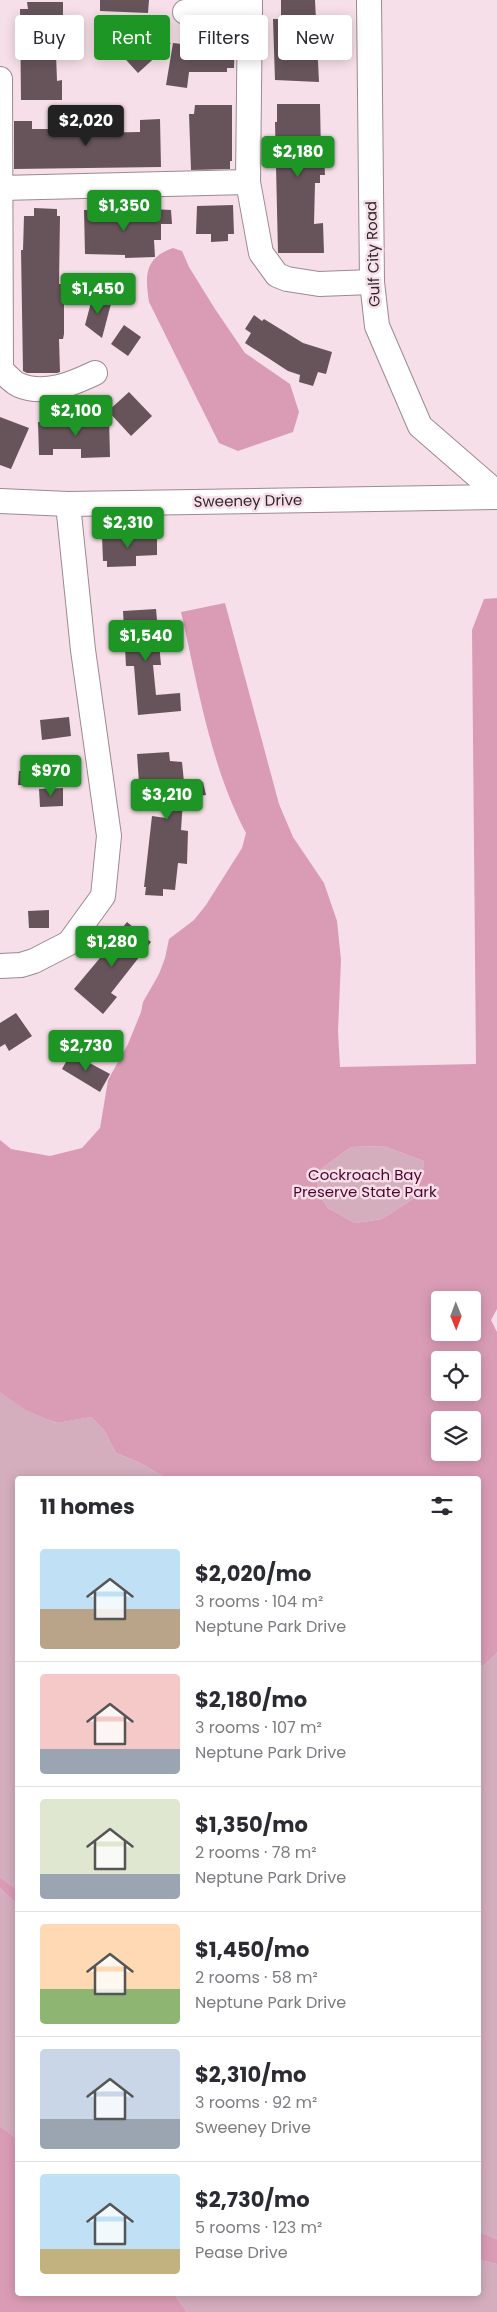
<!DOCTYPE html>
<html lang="en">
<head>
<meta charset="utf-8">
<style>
	body { margin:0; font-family:Poppins,sans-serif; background:#f7f7f7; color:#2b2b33; height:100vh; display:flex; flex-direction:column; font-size:19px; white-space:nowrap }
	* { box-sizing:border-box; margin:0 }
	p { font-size:16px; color:#7c7c81 }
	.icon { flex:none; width:28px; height:28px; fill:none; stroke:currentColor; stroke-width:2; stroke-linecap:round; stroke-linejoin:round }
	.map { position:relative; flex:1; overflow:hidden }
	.details { position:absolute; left:15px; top:1476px; width:466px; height:820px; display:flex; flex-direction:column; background:#fff; border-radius:5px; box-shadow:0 2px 12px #0003 }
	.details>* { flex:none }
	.hud { position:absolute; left:15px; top:15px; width:468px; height:45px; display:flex; gap:10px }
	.needle { width:32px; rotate:179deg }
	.tools { position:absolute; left:431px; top:1291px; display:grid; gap:10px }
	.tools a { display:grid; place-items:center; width:50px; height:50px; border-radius:5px; background:#fff; box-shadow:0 2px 12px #0003; font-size:25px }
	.price { position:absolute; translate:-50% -42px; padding:0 11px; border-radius:5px; background:#1e9625; color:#fff; font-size:16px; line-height:32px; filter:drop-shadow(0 1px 2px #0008) }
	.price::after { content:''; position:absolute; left:50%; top:30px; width:15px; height:11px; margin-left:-8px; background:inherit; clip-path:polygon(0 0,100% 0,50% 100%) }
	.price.active { background:#222; color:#fff }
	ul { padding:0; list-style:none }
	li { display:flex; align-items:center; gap:15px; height:125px; padding:0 25px }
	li+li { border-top:1px solid #e1e1e2 }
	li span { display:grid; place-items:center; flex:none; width:140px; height:100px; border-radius:5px; color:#555 }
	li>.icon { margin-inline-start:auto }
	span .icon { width:60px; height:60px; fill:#fffc; stroke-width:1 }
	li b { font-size:21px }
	h2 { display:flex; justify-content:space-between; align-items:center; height:60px; padding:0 25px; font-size:21px }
	.pill { padding:0 18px; border-radius:5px; background:#fff; box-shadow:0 2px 12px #0003; font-size:18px; line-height:45px }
	.pill.active { background:#1e9625; color:#fff }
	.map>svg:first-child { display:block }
</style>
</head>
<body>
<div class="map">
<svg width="497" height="2312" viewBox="0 0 497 2312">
	<rect width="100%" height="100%" fill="#f6dfe8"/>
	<g fill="#d4aebd">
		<path d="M 383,1146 L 424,1161 L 422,1177 L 413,1199 L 382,1219 L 355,1223 L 328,1208 L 318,1193 L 317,1172 L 351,1147 Z"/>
		<path d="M 0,1392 L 56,1423 L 91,1417 L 104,1430 L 116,1453 L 138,1462 L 168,1479 L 18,1479 L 17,1890 L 0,1877 Z"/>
		<path d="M 497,1653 L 497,2239 L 479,2232 L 479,1665 L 483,1666 Z"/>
		<path d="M 0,1888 L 17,1904 L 17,2139 L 0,2126 Z"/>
		<path d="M 479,2260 L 497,2264 L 497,2312 L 187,2312 L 174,2294 L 479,2294 Z"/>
	</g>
	<g fill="#da9cb5" fill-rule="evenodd">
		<path d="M 173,248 L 182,251 L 189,267 L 215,309 L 245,353 L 290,384 L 299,412 L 293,432 L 238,451 L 219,443 L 149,302 C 145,276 144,258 173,248 Z"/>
		<path d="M 497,598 L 497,1309 L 491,1320 L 497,1332 L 497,1653 L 483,1666 L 479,1665 L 479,1479 L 168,1479 L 138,1462 L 116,1453 L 104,1430 L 91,1417 L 57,1423 L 26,1410 L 0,1392 L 0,1140 L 11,1149 L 50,1156 L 82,1148 L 100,1128 L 108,1080 L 128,1044 L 141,1012 L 143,1002 L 159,974 L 165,958 L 169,939 L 194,920 L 206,905 L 242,848 L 246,833 C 210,765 198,686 181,612 L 225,603 L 279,804 L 293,837 L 324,883 L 337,921 L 341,960 L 338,1031 L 340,1067 L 476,1064 L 472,630 L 484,599 ZM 383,1146 L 424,1161 L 422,1177 L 413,1199 L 382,1219 L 355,1223 L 328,1208 L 318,1193 L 317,1172 L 351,1147 ZM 440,1300 L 472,1300 L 472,1332 L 440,1332 ZM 440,1360 L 472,1360 L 472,1392 L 440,1392 ZM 440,1420 L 472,1420 L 472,1452 L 440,1452 Z"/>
		<path d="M 0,1877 L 17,1890 L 17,1904 L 0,1888 Z"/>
		<path d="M 0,2126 L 17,2139 L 18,2294 L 174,2294 L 187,2312 L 0,2312 Z"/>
		<path d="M 479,2232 L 497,2239 L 497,2264 L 479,2260 Z"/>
	</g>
	<g fill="#67545b">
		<path d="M 100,0 L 149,0 L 148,13 L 100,11 Z"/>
		<path d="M 281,0 L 315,0 L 319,82 L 275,80 L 273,19 L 281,19 Z"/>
		<path d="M 27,2 L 63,2 L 63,18 L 60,18 L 62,54 L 56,54 L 57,81 L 62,80 L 62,100 L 21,100 L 20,9 L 28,9 Z"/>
		<path d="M 143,26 L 156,41 L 171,43 L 138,73 L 117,50 Z"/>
		<path d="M 207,34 L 235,35 L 234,68 L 227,68 L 227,72 L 189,72 L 187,88 L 166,85 L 173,43 L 207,47 Z"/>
		<path d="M 277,104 L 320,104 L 321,154 L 324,154 L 325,175 L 320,175 L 320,183 L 315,183 L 314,224 L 323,223 L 324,253 L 278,253 L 275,122 L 277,122 Z"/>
		<path d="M 195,105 L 232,105 L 232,161 L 230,161 L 230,169 L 191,170 L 189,114 L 194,114 Z"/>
		<path d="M 160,119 L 161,167 L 14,169 L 14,121 L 32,121 L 32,129 L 65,129 L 65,121 L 86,121 L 87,133 L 140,132 L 140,120 Z"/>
		<path d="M 233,205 L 234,234 L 228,234 L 228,241 L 211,242 L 211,234 L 196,234 L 197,206 Z"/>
		<path d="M 34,208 L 57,209 L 57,216 L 60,216 L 59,284 L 64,284 L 64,334 L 63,339 L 59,339 L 60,372 L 57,373 L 27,373 L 23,371 L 21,250 L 23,250 L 24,216 L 34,216 Z"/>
		<path d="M 133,208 L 171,210 L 172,224 L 161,224 L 161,240 L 154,240 L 155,257 L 125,258 L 125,255 L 85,254 L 84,210 L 133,211 Z"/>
		<path d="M 93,295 L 112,300 L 102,338 L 85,325 Z"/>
		<path d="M 254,315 L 262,321 L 264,319 L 303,343 L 332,352 L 326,374 L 318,372 L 313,386 L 299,382 L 300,375 L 288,371 L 245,343 L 251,333 L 245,329 Z"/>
		<path d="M 124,325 L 141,337 L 128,356 L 111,344 Z"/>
		<path d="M 129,392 L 152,416 L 131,436 L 108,411 Z"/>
		<path d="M 109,416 L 110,457 L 81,458 L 81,449 L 53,449 L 53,455 L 39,455 L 38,422 L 80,421 L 80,417 Z"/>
		<path d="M 0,417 L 29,428 L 11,469 L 0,465 Z"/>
		<path d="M 157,535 L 157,555 L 136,556 L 136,566 L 107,567 L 107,561 L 103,561 L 102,536 Z"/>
		<path d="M 156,609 L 161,665 L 153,665 L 156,695 L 180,693 L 181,711 L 138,715 L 134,666 L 126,666 L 123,611 Z"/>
		<path d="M 69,717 L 71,736 L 42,740 L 40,720 Z"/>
		<path d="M 169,752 L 170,761 L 182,762 L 184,782 L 203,782 L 206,795 L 198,796 L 198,799 L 183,800 L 181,830 L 188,831 L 187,864 L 178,863 L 175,890 L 163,889 L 163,896 L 145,895 L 146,887 L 144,887 L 152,816 L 166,818 L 163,781 L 139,783 L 137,754 Z"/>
		<path d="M 19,771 L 38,771 L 37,785 L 18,785 Z"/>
		<path d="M 63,788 L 63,806 L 40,807 L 39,789 Z"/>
		<path d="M 49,910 L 49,928 L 29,928 L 28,911 Z"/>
		<path d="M 127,922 L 151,942 L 111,993 L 117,997 L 103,1014 L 74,989 L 115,940 L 116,936 Z"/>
		<path d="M 16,1013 L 32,1036 L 9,1051 L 5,1044 L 0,1047 L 0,1023 Z"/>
		<path d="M 71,1053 L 110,1074 L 100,1092 L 62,1069 Z"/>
	</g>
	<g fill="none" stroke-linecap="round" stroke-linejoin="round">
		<g stroke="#9d8990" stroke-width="26">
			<g id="minor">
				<path d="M 250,0 L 248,182 L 261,253 L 277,275 L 287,279 L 319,284 L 372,282"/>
				<path d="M 369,0 L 372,282 L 377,326 L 420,426 L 497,493"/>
				<path d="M 185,12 L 250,11"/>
				<path d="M 0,79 L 1,370 C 6,374 13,383 19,385 C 44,396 72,384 95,373"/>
				<path d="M 1,188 L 248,182"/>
				<path d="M 0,501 L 68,504 L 497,497"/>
				<path d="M 0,966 L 21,965 L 34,961 L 69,943 L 103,896 L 109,836 L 83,650 L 68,504"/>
			</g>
		</g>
		<use href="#minor" stroke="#fff" stroke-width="24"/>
	</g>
	<g text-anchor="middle" stroke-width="5" stroke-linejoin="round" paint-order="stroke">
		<g font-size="15" fill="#30282b" stroke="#f6dfe8">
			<text transform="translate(373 254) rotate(-92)" y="5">Gulf City Road</text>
			<text transform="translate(248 501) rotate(-1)" y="5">Sweeney Drive</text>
		</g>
		<g font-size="15" fill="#4e042e" stroke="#f6dfe8">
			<text x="365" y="1180">Cockroach Bay<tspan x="365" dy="17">Preserve State Park</tspan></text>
		</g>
	</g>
</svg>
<div class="tools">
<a><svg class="needle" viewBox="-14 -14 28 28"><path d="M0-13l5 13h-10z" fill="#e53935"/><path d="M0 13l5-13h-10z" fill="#7c7c81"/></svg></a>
<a><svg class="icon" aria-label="locate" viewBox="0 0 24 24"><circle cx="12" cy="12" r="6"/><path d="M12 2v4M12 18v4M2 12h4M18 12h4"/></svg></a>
<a><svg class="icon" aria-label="layers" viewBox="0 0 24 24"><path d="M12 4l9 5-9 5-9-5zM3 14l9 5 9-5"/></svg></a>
</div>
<b class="price active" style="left:86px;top:147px">$2,020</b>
<b class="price" style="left:298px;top:178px">$2,180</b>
<b class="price" style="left:124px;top:232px">$1,350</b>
<b class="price" style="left:98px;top:315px">$1,450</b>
<b class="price" style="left:76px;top:437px">$2,100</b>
<b class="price" style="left:128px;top:549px">$2,310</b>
<b class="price" style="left:146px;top:662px">$1,540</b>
<b class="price" style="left:51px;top:797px">$970</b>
<b class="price" style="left:167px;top:821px">$3,210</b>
<b class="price" style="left:112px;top:968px">$1,280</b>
<b class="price" style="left:86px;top:1072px">$2,730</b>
<div class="hud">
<a class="pill">Buy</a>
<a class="pill active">Rent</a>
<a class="pill">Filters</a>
<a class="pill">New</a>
</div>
<section class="details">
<h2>11 homes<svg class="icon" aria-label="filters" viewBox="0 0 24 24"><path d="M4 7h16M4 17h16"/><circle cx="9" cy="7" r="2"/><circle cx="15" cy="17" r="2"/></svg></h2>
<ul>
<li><span style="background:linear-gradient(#bfe0f5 60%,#b9a48a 0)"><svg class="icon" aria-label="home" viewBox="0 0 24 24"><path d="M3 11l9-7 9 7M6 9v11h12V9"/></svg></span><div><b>$2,020/mo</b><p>3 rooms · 104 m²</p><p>Neptune Park Drive</p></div></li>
<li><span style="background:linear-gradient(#f6c9c9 75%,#9aa5b1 0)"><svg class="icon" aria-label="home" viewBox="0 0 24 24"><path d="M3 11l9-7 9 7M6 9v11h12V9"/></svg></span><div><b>$2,180/mo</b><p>3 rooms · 107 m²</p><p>Neptune Park Drive</p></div></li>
<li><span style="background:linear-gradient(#dfe7d0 75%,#9aa5b1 0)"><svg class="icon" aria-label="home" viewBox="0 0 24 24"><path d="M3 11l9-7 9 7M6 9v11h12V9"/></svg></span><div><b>$1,350/mo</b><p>2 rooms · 78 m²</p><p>Neptune Park Drive</p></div></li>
<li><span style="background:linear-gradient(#ffd9b3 65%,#8fb573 0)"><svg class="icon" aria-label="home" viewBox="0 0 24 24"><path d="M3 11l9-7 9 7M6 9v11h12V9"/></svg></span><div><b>$1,450/mo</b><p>2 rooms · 58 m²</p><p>Neptune Park Drive</p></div></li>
<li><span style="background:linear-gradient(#c9d6e8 70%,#9aa5b1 0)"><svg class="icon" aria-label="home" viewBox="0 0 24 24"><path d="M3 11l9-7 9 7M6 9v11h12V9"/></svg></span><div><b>$2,310/mo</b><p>3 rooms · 92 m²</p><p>Sweeney Drive</p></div></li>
<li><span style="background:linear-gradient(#bfe0f5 75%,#c2b280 0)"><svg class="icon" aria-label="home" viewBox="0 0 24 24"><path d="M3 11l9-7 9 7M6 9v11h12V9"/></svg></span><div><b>$2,730/mo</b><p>5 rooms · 123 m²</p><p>Pease Drive</p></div></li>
</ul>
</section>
</div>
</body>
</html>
